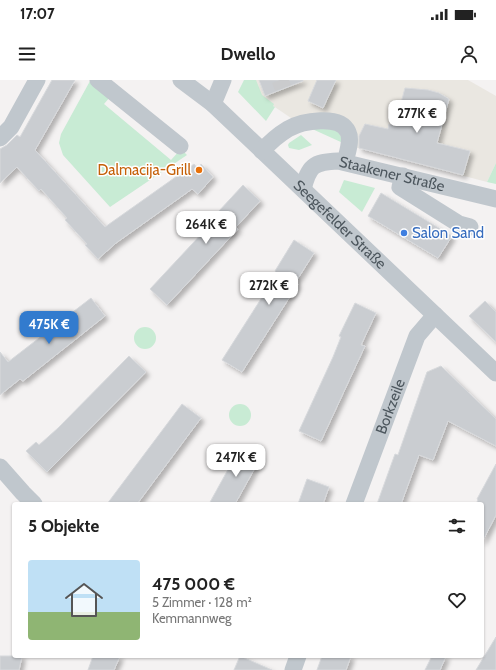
<!DOCTYPE html>
<html lang="de">
<head>
<meta charset="utf-8">
<style>
	body { margin:0; font-family:Cabin,sans-serif; background:#f6f6f6; color:#222; height:100vh; display:flex; flex-direction:column; font-size:15px; white-space:nowrap }
	* { box-sizing:border-box; margin:0 }
	p { font-size:13px; color:#767676 }
	.icon { flex:none; width:22px; height:22px; fill:none; stroke:currentColor; stroke-width:2; stroke-linecap:round; stroke-linejoin:round }
	.map { position:relative; flex:1; overflow:hidden }
	.sheet { position:absolute; left:12px; top:422px; width:472px; height:156px; display:flex; flex-direction:column; background:#fff; border-radius:4px; box-shadow:0 1px 3px #0004 }
	.sheet>* { flex:none }
	.price { position:absolute; translate:-50% -34px; padding:0 9px; border-radius:8px; background:#fff; color:#222; font-size:13px; line-height:26px; filter:drop-shadow(0 1px 2px #0008) }
	.price::after { content:''; position:absolute; left:50%; top:24px; width:12px; height:9px; margin-left:-6px; background:inherit; clip-path:polygon(0 0,100% 0,50% 100%) }
	.price.selected { background:#327bce; color:#fff }
	ul { padding:0; list-style:none }
	li { display:flex; align-items:center; gap:12px; height:100px; padding:0 16px }
	li span { display:grid; place-items:center; flex:none; width:112px; height:80px; border-radius:4px; color:#555 }
	li>.icon { margin-inline-start:auto }
	span .icon { width:48px; height:48px; fill:#fffc; stroke-width:1 }
	li b { font-size:17px }
	h2 { display:flex; justify-content:space-between; align-items:center; height:48px; padding:0 16px; font-size:17px }
	.status { display:flex; justify-content:space-between; align-items:center; height:28px; padding:0 20px; background:#fff; direction:ltr }
	.status svg { height:11px; fill:currentColor }
	header { display:flex; justify-content:space-between; align-items:center; height:52px; padding:0 16px; background:#fff; font-size:18px; font-weight:800 }
	.map>svg:first-child { display:block }
</style>
</head>
<body>
<div class="status"><b>17:07</b><svg viewBox="0 0 49 12"><path d="M0 12V9h3v3zM5 12V6h3v6zM10 12V3h3v9zM15 12V0h3v12zM26 1h20v11H26zM47 4h2v5h-2z"/></svg></div>
<header><svg class="icon" aria-label="menu" viewBox="0 0 24 24"><path d="M4 6h16M4 12h16M4 18h16"/></svg>Dwello<svg class="icon" aria-label="person" viewBox="0 0 24 24"><circle cx="12" cy="8" r="4"/><path d="M4 21q1-7 8-7t8 7"/></svg></header>
<div class="map">
<svg width="496" height="590" viewBox="0 0 496 590">
	<defs>
		<filter id="shadow"><feDropShadow dx="3.5" dy="3.5" stdDeviation="2" flood-color="#0004"/></filter>
	</defs>
	<rect width="100%" height="100%" fill="#f4f2f2"/>
	<path fill="#eae7e1" d="M 253,0 L 468,0 L 496,16 L 496,83 L 487,102 L 354,67 L 291,38 L 257,15 Z"/>
	<g fill="#c8ebd4">
		<path d="M 244,0 L 256,0 L 262,15 L 274,24 L 273,26 L 275,27 L 266,41 L 238,12 Z"/>
		<path d="M 90,1 L 110,17 L 104,24 L 171,80 L 181,69 L 187,75 L 110,127 L 63,75 L 59,63 L 61,54 Z"/>
		<path d="M 314,45 L 339,51 L 343,63 L 310,48 Z"/>
		<path d="M 301,55 L 312,65 L 299,70 L 289,68 L 288,65 L 289,63 Z"/>
		<path d="M 496,83 L 496,104 L 487,102 Z"/>
		<path d="M 344,100 L 375,108 L 362,132 L 339,112 Z"/>
		<circle cx="145" cy="258" r="11"/>
		<circle cx="240" cy="335" r="11"/>
	</g>
	<g fill="#cacdd1" stroke="#d7d9dc" filter="url(#shadow)">
		<path d="M 52,0 L 75,0 L 35,70 L 105,147 L 194,84 L 198,89 L 201,84 L 213,97 L 198,114 L 192,109 L 116,163 L 98,179 L 85,165 L 87,164 L 65,140 L 67,138 L 41,109 L 39,111 L 17,87 L 0,103 L 0,69 L 7,65 L 17,55 L 20,57 Z"/>
		<path d="M 259,0 L 303,0 L 303,1 L 265,16 Z"/>
		<path d="M 317,0 L 336,0 L 323,28 L 308,21 Z"/>
		<path d="M 405,8 L 428,10 L 439,13 L 449,19 L 437,63 L 470,71 L 463,95 L 359,68 L 359,56 L 365,44 L 388,49 L 389,44 L 395,45 Z"/>
		<path d="M 243,105 L 260,121 L 236,147 L 238,149 L 167,225 L 150,209 L 206,149 L 205,149 L 220,133 L 218,132 Z"/>
		<path d="M 381,113 L 452,156 L 438,178 L 368,136 Z"/>
		<path d="M 294,160 L 314,173 L 295,203 L 298,204 L 242,292 L 222,280 L 266,211 L 265,210 L 276,192 L 275,191 Z"/>
		<path d="M 91,218 L 105,236 L 23,301 L 20,299 L 0,315 L 0,272 L 8,282 Z"/>
		<path d="M 485,221 L 496,232 L 496,262 L 469,236 Z"/>
		<path d="M 355,223 L 376,233 L 361,265 L 365,266 L 321,361 L 299,351 L 333,277 L 341,257 L 339,256 Z"/>
		<path d="M 129,276 L 146,292 L 47,392 L 26,371 L 36,362 L 39,365 L 58,348 Z"/>
		<path d="M 441,286 L 496,339 L 496,366 L 448,341 L 433,380 L 419,375 L 401,424 L 377,424 L 395,374 L 398,375 L 427,292 Z"/>
		<path d="M 182,324 L 201,338 L 137,424 L 107,424 Z"/>
		<path d="M 241,366 L 261,377 L 235,424 L 209,424 Z"/>
		<path d="M 496,384 L 496,435 L 482,462 L 482,424 L 476,424 L 478,420 L 477,419 Z"/>
		<path d="M 307,399 L 329,407 L 323,424 L 298,424 Z"/>
		<path d="M 496,557 L 496,590 L 476,590 Z"/>
		<path d="M 0,576 L 22,576 L 19,590 L 0,590 Z"/>
		<path d="M 93,576 L 120,576 L 114,590 L 88,590 Z"/>
		<path d="M 240,576 L 272,590 L 234,590 Z"/>
		<path d="M 322,576 L 351,576 L 346,590 L 317,590 Z"/>
		<path d="M 432,576 L 446,576 L 440,590 L 425,590 Z"/>
	</g>
	<g fill="none" stroke-linecap="round" stroke-linejoin="round">
		<path stroke="#cacbcd" stroke-width="17" stroke-dasharray="17 8" stroke-linecap="butt" d="M 280,0 L 283,8"/>
		<g stroke="#c0c7cd" stroke-width="17">
			<path d="M 98,0 L 180,66"/>
			<path id="s1" d="M 181,0 L 213,24 L 496,293"/>
			<path d="M 213,24 L 223,0"/>
			<path d="M 0,58 L 11,47 L 37,0"/>
			<path d="M 262,71 C 270,62 278,55 288,49 C 302,41 340,34 348,52 C 352,60 347,74 345,82"/>
			<path d="M 403,96 L 400,107 L 459,144 L 470,147"/>
			<path id="s2" d="M 303,109 C 309,86 313,82 338,81 L 496,119"/>
			<path d="M 0,387 L 23,413 L 34,424"/>
			<path id="s3" d="M 354,424 L 417,256 L 435,235"/>
			<path d="M 293,590 L 298,576"/>
		</g>
	</g>
	<circle fill="#e8710a" stroke="#fff" stroke-width="1.5" cx="199" cy="90" r="4"/>
	<circle fill="#3f7fe0" stroke="#fff" stroke-width="1.5" cx="404" cy="153" r="4"/>
	<g text-anchor="middle" stroke-width="3" stroke-linejoin="round" paint-order="stroke">
		<g font-size="15" fill="#c56008" stroke="#fff" text-anchor="end">
			<text x="191" y="95">Dalmacija-Grill</text>
		</g>
		<g font-size="15" fill="#4c565d" stroke="#fff">
			<text dy="5" stroke="none"><textPath href="#s2" startOffset="106">Staakener Straße</textPath></text>
			<text dy="5" stroke="none"><textPath href="#s1" startOffset="215">Seegefelder Straße</textPath></text>
			<text dy="5" stroke="none"><textPath href="#s3" startOffset="104">Borkzeile</textPath></text>
		</g>
		<g font-size="15" fill="#366cbe" stroke="#fff" text-anchor="start">
			<text x="412" y="158">Salon Sand</text>
		</g>
	</g>
</svg>
<b class="price" style="left:417px;top:54px">277K €</b>
<b class="price" style="left:206px;top:165px">264K €</b>
<b class="price" style="left:269px;top:226px">272K €</b>
<b class="price selected" style="left:49px;top:265px">475K €</b>
<b class="price" style="left:236px;top:398px">247K €</b>
<section class="sheet">
<h2>5 Objekte<svg class="icon" aria-label="filters" viewBox="0 0 24 24"><path d="M4 7h16M4 17h16"/><circle cx="9" cy="7" r="2"/><circle cx="15" cy="17" r="2"/></svg></h2>
<ul>
<li><span style="background:linear-gradient(#bfe0f5 65%,#8fb573 0)"><svg class="icon" aria-label="home" viewBox="0 0 24 24"><path d="M3 11l9-7 9 7M6 9v11h12V9"/></svg></span><div><b>475 000 €</b><p>5 Zimmer · 128 m²</p><p>Kemmannweg</p></div><svg class="icon" aria-label="heart" viewBox="0 0 24 24"><path d="M12 20l-8-8c-3-5 5-10 8-4 3-6 11-1 8 4z"/></svg></li>
</ul>
</section>
</div>
</body>
</html>
